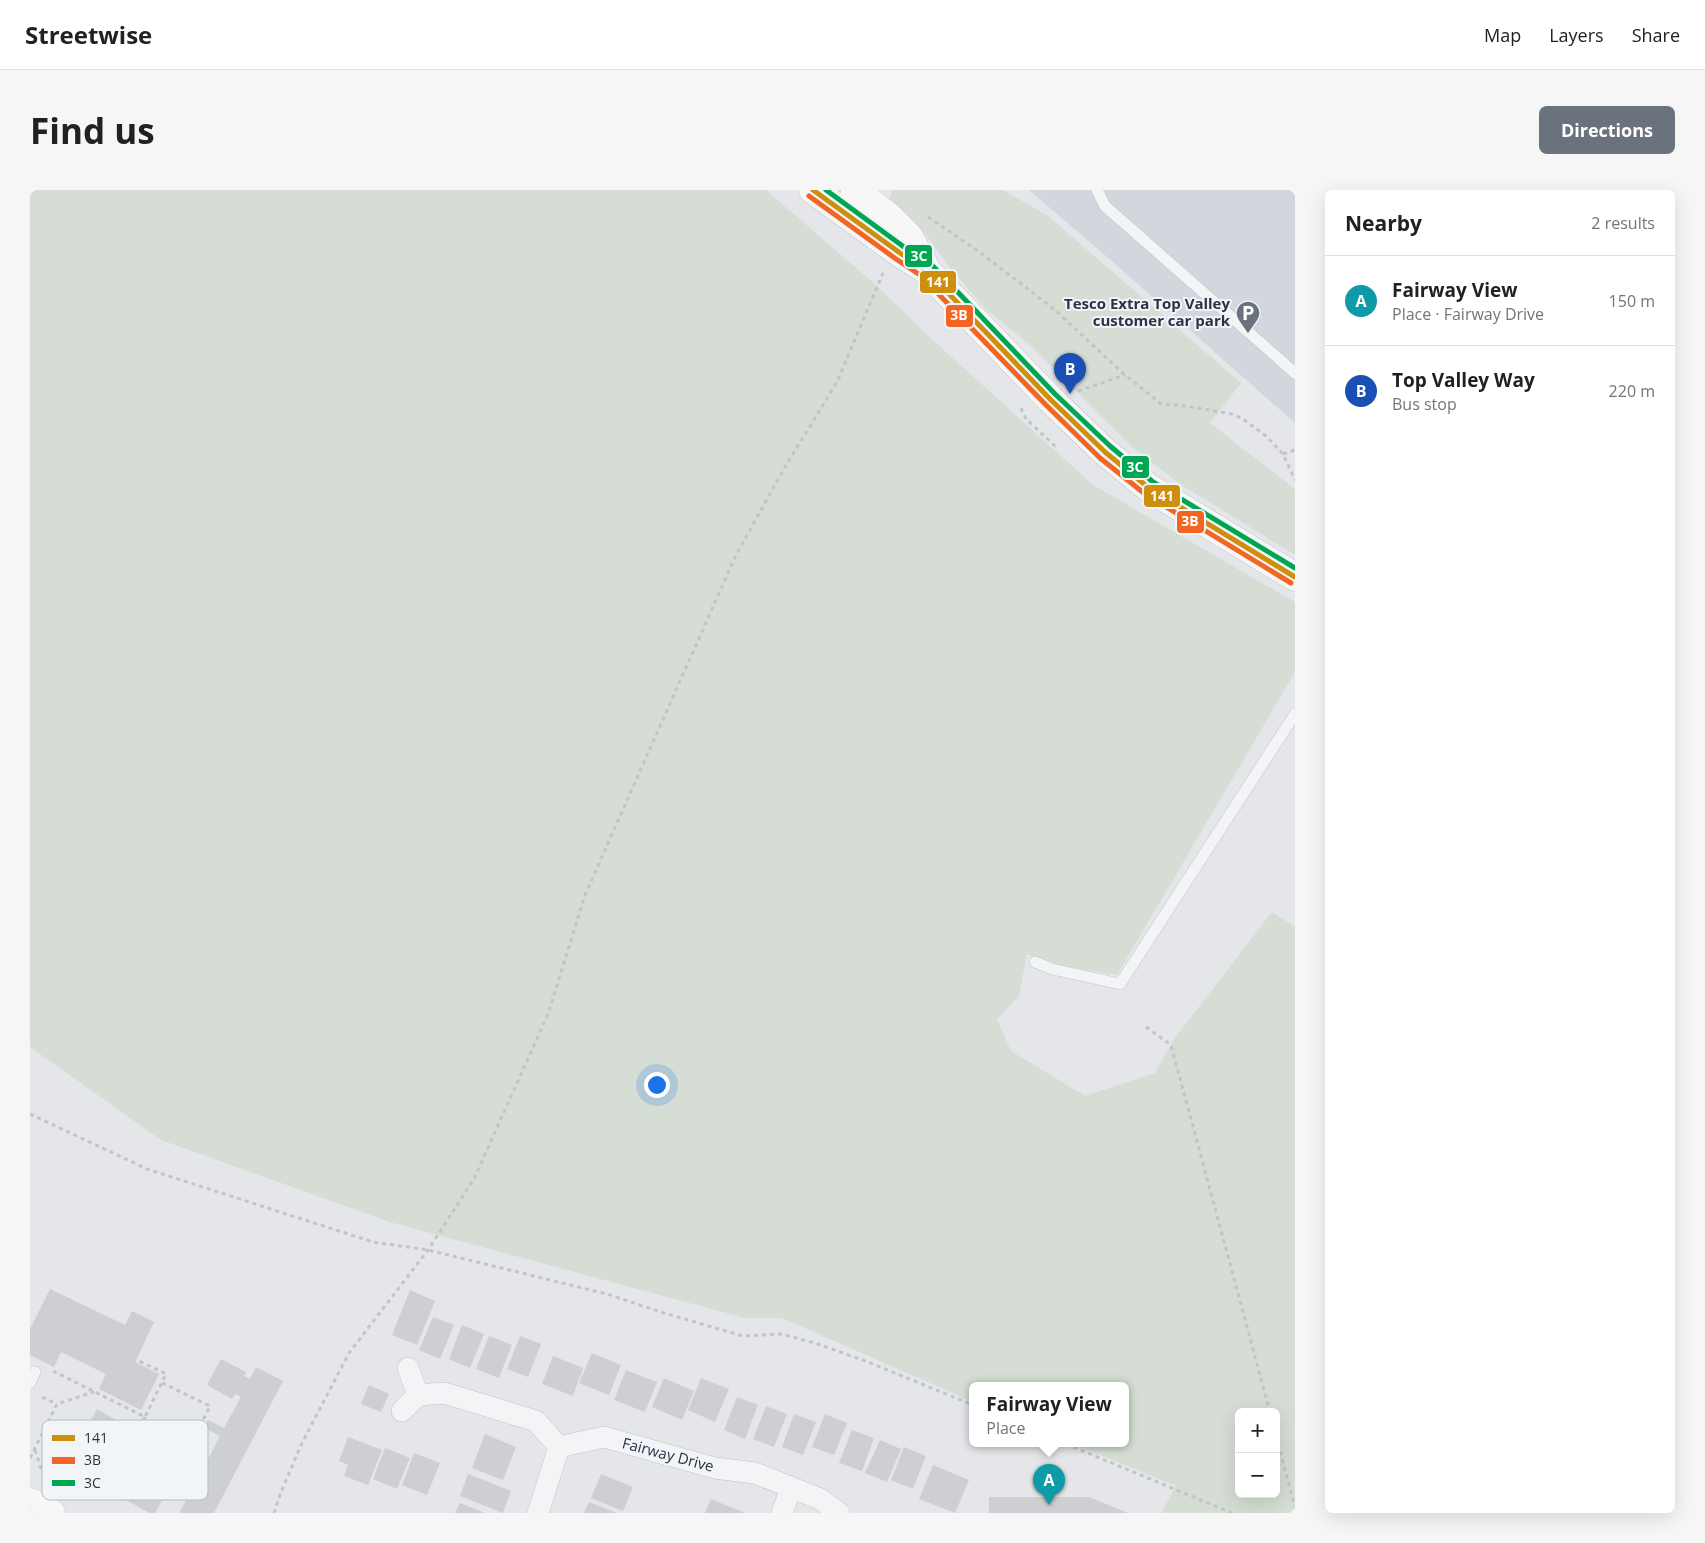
<!DOCTYPE html>
<meta charset="utf-8">
<style>
body{margin:0;font-family:"Open Sans",sans-serif;background:#f6f6f6;color:#202124}
.controls{position:absolute;right:15px;bottom:15px;display:grid;overflow:hidden;border-radius:8px;box-shadow:0 5px 20px #0002}
.controls button{width:45px;height:45px;display:grid;place-items:center;padding:0;border:0;border-bottom:1px solid #e0e0e0;background:#fff;color:#202124;font:25px sans-serif}
.you{position:absolute;left:626px;top:894px;width:18px;height:18px;margin:-12px;border:4px solid #fff;border-radius:50%;background:#1a73e8;box-shadow:0 0 0 8px #1a73e833}
.badge{display:grid;place-items:center;width:32px;height:32px;border-radius:50%;background:#6a727e;color:#fff;font-size:16px;font-weight:700}
.pin{position:absolute;translate:-50% -41px;filter:drop-shadow(0 1px 2px #0008)}
.pin::after{content:'';position:absolute;top:26px;width:18px;height:15px;background:inherit;clip-path:polygon(0 0,100% 0,50% 100%)}
.popup{position:absolute;left:939px;top:1192px;width:160px;height:65px;box-sizing:border-box;display:grid;place-content:center;border-radius:8px;background:#fff;filter:drop-shadow(0 1px 4px #0005);font-size:16px;white-space:nowrap;color:#757577}
.popup b{font-size:19px;color:#202124}
.popup::after{content:'';position:absolute;left:50%;top:100%;margin-left:-10px;border:10px solid transparent;border-top-color:#fff}
.list{margin:0;padding:0;list-style:none}
h2{display:flex;justify-content:space-between;align-items:center;height:65px;margin:0;padding:0 20px;font-size:21px}
h2 small{font-size:16px;font-weight:400;color:#757577}
.list li{display:grid;grid-template-columns:32px 1fr auto;gap:15px;align-items:center;box-sizing:border-box;height:90px;padding:0 20px;border-top:1px solid #e0e0e0}
.list b{display:block;font-size:19px;white-space:nowrap}
.list p{margin:0;font-size:16px;white-space:nowrap;color:#757577}
.list em{font-size:16px;font-style:normal;color:#757577}
.map{position:relative;flex:none;width:1265px;height:1323px;overflow:hidden;border-radius:8px}
header{display:flex;align-items:center;gap:30px;box-sizing:border-box;height:70px;padding:0 25px;background:#fff;border-bottom:1px solid #e0e0e0}
header strong{font-size:24px}
nav{display:flex;gap:28px;margin-inline-start:auto;font-size:18px}
.intro{display:flex;align-items:center;justify-content:space-between;box-sizing:border-box;height:120px;padding:0 30px}
h1{margin:0;font-size:35px}
.button{padding:12px 22px;border-radius:8px;background:#6a727e;color:#fff;font-size:18px;font-weight:700}
main{display:flex;gap:30px;padding:0 30px}
aside{flex:1;background:#fff;border-radius:8px;box-shadow:0 5px 20px #0002}
.map>svg:first-child{display:block}
.built{fill:#d2d6dd}
.green{fill:#d5ddd4;fill-rule:evenodd}
.building{fill:#cdcfd2}
.lines{fill:none;stroke-linecap:round;stroke-linejoin:round}
.lane-casing{stroke:#c2c4c7;stroke-width:12}
.street-casing{stroke:#c2c4c7;stroke-width:22}
.secondary-casing{stroke:#c2c4c7;stroke-width:29}
.primary-casing{stroke:#c0c3c7;stroke-width:29}
.path{stroke:#c3c4c9;stroke-width:3;stroke-dasharray:4 4;stroke-linecap:butt}
.lane{stroke:#f3f4f6;stroke-width:11}
.street{stroke:#f3f4f6;stroke-width:21}
.secondary{stroke:#f7f7f7;stroke-width:28}
.primary{stroke:#f7f7f7;stroke-width:28}
.bus-1-casing{stroke:#f2f5f8;stroke-width:9}
.bus-2-casing{stroke:#f2f5f8;stroke-width:9}
.bus-3-casing{stroke:#f2f5f8;stroke-width:9}
.bus-1{stroke:#ce8f0e;stroke-width:5}
.bus-2{stroke:#f26522;stroke-width:5}
.bus-3{stroke:#00a651;stroke-width:5}
.labels{text-anchor:middle;stroke-width:4;stroke-linejoin:round;paint-order:stroke}
.poi-label{font-size:15px;font-weight:bold;fill:#293345;stroke:#f2f5f8;text-anchor:end}
.street-label{font-size:15px;fill:#293345;stroke:#f2f5f8}
.key{fill:#f2f5f8;stroke:#b6bbc2;stroke-width:1}
.key-label{font-size:14px;fill:#293345}
.line-badge{stroke:#f2f5f8;stroke-width:2}
.badge-label{font-size:14px;text-anchor:middle;font-weight:bold;fill:#fff}
</style>
<header>
<strong>Streetwise</strong>
<nav><a>Map</a><a>Layers</a><a>Share</a></nav>
</header>
<div class="intro"><h1>Find us</h1><a class="button">Directions</a></div>
<main>
<div class="map">
<svg width="1265" height="1323" viewBox="0 0 1265 1323">
<rect width="100%" height="100%" fill="#e4e6e9"/>
<path class="built" d="M 999,0 L 1265,0 L 1265,233 L 1075,65 Z"/>
<g class="green">
<path d="M 0,0 L 736,0 L 847,96 L 894,142 L 1063,295 L 1265,412 L 1265,482 L 1087,785 L 1034,776 L 997,764 L 989,806 L 967,829 L 981,861 L 1055,906 L 1125,883 L 1145,848 L 1242,722 L 1265,737 L 1265,1323 L 1137,1323 L 1132,1321 L 1146,1296 L 1044,1254 L 1095,1254 L 1095,1196 L 943,1196 L 943,1212 L 752,1128 L 715,1128 L 363,1033 L 131,950 L 0,857 ZM 1209,1222 L 1246,1222 L 1246,1304 L 1209,1304 Z"/>
<path d="M 863,0 L 973,0 L 1018,26 L 1211,193 L 1180,233 L 1265,299 L 1265,365 L 1150,294 L 1102,257 L 999,154 L 957,120 L 921,79 L 893,41 L 856,14 Z"/>
</g>
<g class="building">
<path d="M 20,1099 L 95,1135 L 102,1121 L 124,1132 L 105,1172 L 129,1184 L 111,1220 L 69,1199 L 76,1184 L 31,1162 L 24,1177 L 0,1165 L 0,1139 Z"/>
<path d="M 380,1100 L 405,1111 L 387,1155 L 362,1145 Z"/>
<path d="M 403,1127 L 424,1135 L 410,1169 L 389,1160 Z"/>
<path d="M 432,1135 L 454,1144 L 440,1178 L 419,1169 Z"/>
<path d="M 459,1146 L 482,1155 L 469,1188 L 446,1179 Z"/>
<path d="M 490,1146 L 511,1154 L 498,1187 L 477,1179 Z"/>
<path d="M 562,1163 L 591,1175 L 579,1205 L 549,1193 Z"/>
<path d="M 523,1166 L 553,1178 L 543,1206 L 512,1194 Z"/>
<path d="M 191,1169 L 216,1182 L 214,1186 L 220,1189 L 226,1177 L 253,1191 L 184,1323 L 151,1323 L 150,1322 L 164,1295 L 153,1289 L 157,1280 L 169,1286 L 190,1246 L 174,1238 L 178,1230 L 194,1238 L 211,1207 L 205,1204 L 202,1209 L 177,1195 Z"/>
<path d="M 596,1180 L 627,1192 L 615,1222 L 584,1210 Z"/>
<path d="M 634,1188 L 664,1201 L 652,1230 L 622,1217 Z"/>
<path d="M 671,1188 L 699,1199 L 685,1232 L 658,1220 Z"/>
<path d="M 339,1195 L 359,1204 L 351,1222 L 331,1214 Z"/>
<path d="M 707,1207 L 728,1215 L 715,1249 L 694,1240 Z"/>
<path d="M 736,1216 L 757,1224 L 744,1257 L 723,1249 Z"/>
<path d="M 67,1219 L 93,1234 L 80,1257 L 76,1255 L 72,1261 L 106,1280 L 114,1264 L 123,1269 L 114,1284 L 139,1297 L 125,1323 L 120,1323 L 29,1274 L 43,1246 L 54,1252 L 57,1245 L 54,1243 Z"/>
<path d="M 764,1224 L 786,1232 L 773,1265 L 752,1257 Z"/>
<path d="M 795,1224 L 817,1233 L 804,1265 L 782,1257 Z"/>
<path d="M 822,1240 L 844,1248 L 832,1281 L 809,1273 Z"/>
<path d="M 455,1244 L 486,1257 L 473,1290 L 442,1278 Z"/>
<path d="M 318,1247 L 352,1260 L 338,1295 L 314,1286 L 318,1275 L 309,1271 Z"/>
<path d="M 850,1250 L 871,1259 L 857,1292 L 835,1283 Z"/>
<path d="M 874,1257 L 896,1266 L 883,1299 L 861,1290 Z"/>
<path d="M 355,1258 L 380,1268 L 367,1299 L 343,1289 Z"/>
<path d="M 384,1263 L 410,1273 L 397,1305 L 372,1295 Z"/>
<path d="M 903,1275 L 939,1290 L 925,1323 L 889,1309 Z"/>
<path d="M 438,1284 L 481,1301 L 473,1323 L 430,1306 Z"/>
<path d="M 571,1284 L 603,1297 L 593,1321 L 561,1308 Z"/>
<path d="M 959,1307 L 1059,1307 L 1098,1323 L 959,1323 Z"/>
<path d="M 681,1309 L 715,1323 L 675,1323 Z"/>
<path d="M 559,1312 L 587,1323 L 554,1323 Z"/>
<path d="M 430,1313 L 455,1323 L 425,1323 Z"/>
</g>
<g class="lines">
<defs>
<g id="lane">
<path d="M 1067,0 L 1075,16 L 1265,183"/>
<path d="M 1005,772 L 1022,779 L 1090,794 L 1265,524"/>
<path d="M 0,1193 L 5,1182"/>
</g>
<g id="street">
<path d="M 378,1178 L 388,1205 L 414,1203 L 506,1231 L 529,1257"/>
<path d="M 372,1221 L 388,1205"/>
<path d="M 529,1257 L 574,1247 L 685,1278 L 725,1283 L 790,1309 L 809,1323"/>
<path d="M 508,1323 L 529,1257"/>
<path d="M 752,1323 L 761,1298"/>
</g>
<path id="secondary" d="M 0,1312 L 21,1323"/>
<g id="primary">
<path d="M 783,0 L 870,63 L 895,79 L 1020,209 L 1075,262 L 1119,298 L 1265,387"/>
<path d="M 825,0 L 857,25 L 879,47 L 894,75"/>
</g>
</defs>
<use href="#lane" class="lane-casing"/>
<use href="#street" class="street-casing"/>
<use href="#secondary" class="secondary-casing"/>
<use href="#primary" class="primary-casing"/>
<g class="path">
<path d="M 898,27 L 948,61 L 1024,119 L 1095,185 L 1131,214 L 1156,216 L 1202,224 L 1213,229 L 1236,246 L 1253,264 L 1265,290"/>
<path d="M 1048,201 L 1095,185"/>
<path d="M 991,218 L 996,229 L 1025,256 L 1029,255"/>
<path d="M 1253,264 L 1265,260"/>
<path d="M 1116,837 L 1141,855 L 1240,1222"/>
<path d="M 0,924 L 117,979 L 343,1052 L 398,1060 L 577,1104 L 634,1123 L 713,1146 L 751,1144 L 785,1153 L 838,1172 L 943,1215"/>
<path d="M 23,1181 L 115,1227 L 136,1184 L 109,1171"/>
<path d="M 132,1193 L 180,1216 L 142,1293"/>
<path d="M 12,1207 L 27,1214"/>
<path d="M 115,1227 L 101,1255 L 149,1279"/>
<path d="M 1246,1246 L 1265,1317"/>
<path d="M 1036,1254 L 1202,1323"/>
<path d="M 5,1260 L 15,1290"/>
<path d="M 0,1268 L 27,1214 L 64,1202"/>
<path d="M 244,1323 L 251,1302 L 272,1253 L 319,1163 L 398,1060 L 444,989 L 518,824 L 555,705 L 706,365 L 755,277 L 807,192 L 853,83"/>
</g>
<use href="#lane" class="lane"/>
<use href="#street" class="street"/>
<use href="#secondary" class="secondary"/>
<use href="#primary" class="primary"/>
<defs>
<path id="bus-1" d="M 783,0 L 870,63 L 895,79 L 1020,209 L 1075,262 L 1119,298 L 1265,387"/>
<path id="bus-2" d="M 779,6 L 866,69 L 890,85 L 1015,214 L 1070,268 L 1115,304 L 1261,393"/>
<path id="bus-3" d="M 796,0 L 874,57 L 900,73 L 1025,204 L 1080,256 L 1123,292 L 1265,378"/>
</defs>
<use href="#bus-1" class="bus-1-casing"/>
<use href="#bus-2" class="bus-2-casing"/>
<use href="#bus-3" class="bus-3-casing"/>
<use href="#bus-1" class="bus-1"/>
<use href="#bus-2" class="bus-2"/>
<use href="#bus-3" class="bus-3"/>
</g>
<defs>
<symbol id="parking-pin" viewBox="-11 -11 22 30"><path d="M0 17L-7.5 6A9.5 9.5 0 1 1 7.5 6Z" fill="#6a727e" stroke="#f2f5f8"/><path d="M-3.5-5.5H1a3.5 3.5 0 0 1 0 7H-1V5.5H-3.5ZM-1-3.4V-.6H.8a1.4 1.4 0 0 0 0-2.8Z" fill="#fff"/></symbol>
</defs>
<g fill-rule="evenodd">
<use href="#parking-pin" x="1204" y="109" width="28" height="38"/>
</g>
<g class="labels">
<g class="poi-label">
<text x="1200" y="119">Tesco Extra Top Valley<tspan x="1200" dy="17">customer car park</tspan></text>
</g>
<g class="street-label">
<text transform="translate(638 1265) rotate(15)" y="5">Fairway Drive</text>
</g>
</g>
<rect x="12" y="1230" width="166" height="80" rx="8" class="key"/>
<rect x="22" y="1245" width="23" height="6" fill="#ce8f0e"/>
<rect x="22" y="1267" width="23" height="7" fill="#f26522"/>
<rect x="22" y="1290" width="23" height="6" fill="#00a651"/>
<g class="key-label">
<text x="54" y="1253">141</text>
<text x="54" y="1275">3B</text>
<text x="54" y="1298">3C</text>
</g>
<g class="line-badge">
<rect x="874" y="54" width="29" height="24" rx="5" fill="#00a651"/>
<rect x="889" y="80" width="38" height="24" rx="5" fill="#ce8f0e"/>
<rect x="915" y="114" width="29" height="24" rx="5" fill="#f26522"/>
<rect x="1091" y="265" width="29" height="24" rx="5" fill="#00a651"/>
<rect x="1113" y="294" width="38" height="24" rx="5" fill="#ce8f0e"/>
<rect x="1146" y="320" width="29" height="24" rx="5" fill="#f26522"/>
</g>
<g class="badge-label">
<text x="889" y="71">3C</text>
<text x="908" y="97">141</text>
<text x="929" y="130">3B</text>
<text x="1105" y="282">3C</text>
<text x="1132" y="311">141</text>
<text x="1160" y="336">3B</text>
</g>
</svg>
<div class="controls">
<button>+</button>
<button>−</button>
</div>
<div class="you"></div>
<div class="pin badge" style="left:1019px;top:1315px;background:#0f9aa8">A</div>
<div class="popup"><b>Fairway View</b>Place</div>
<div class="pin badge" style="left:1040px;top:204px;background:#1a4fb4">B</div>
</div>
<aside>
<h2>Nearby<small>2 results</small></h2>
<ul class="list">
<li><span class="badge" style="background:#0f9aa8">A</span><div><b>Fairway View</b><p>Place · Fairway Drive</p></div><em>150 m</em></li>
<li><span class="badge" style="background:#1a4fb4">B</span><div><b>Top Valley Way</b><p>Bus stop</p></div><em>220 m</em></li>
</ul>
</aside>
</main>
